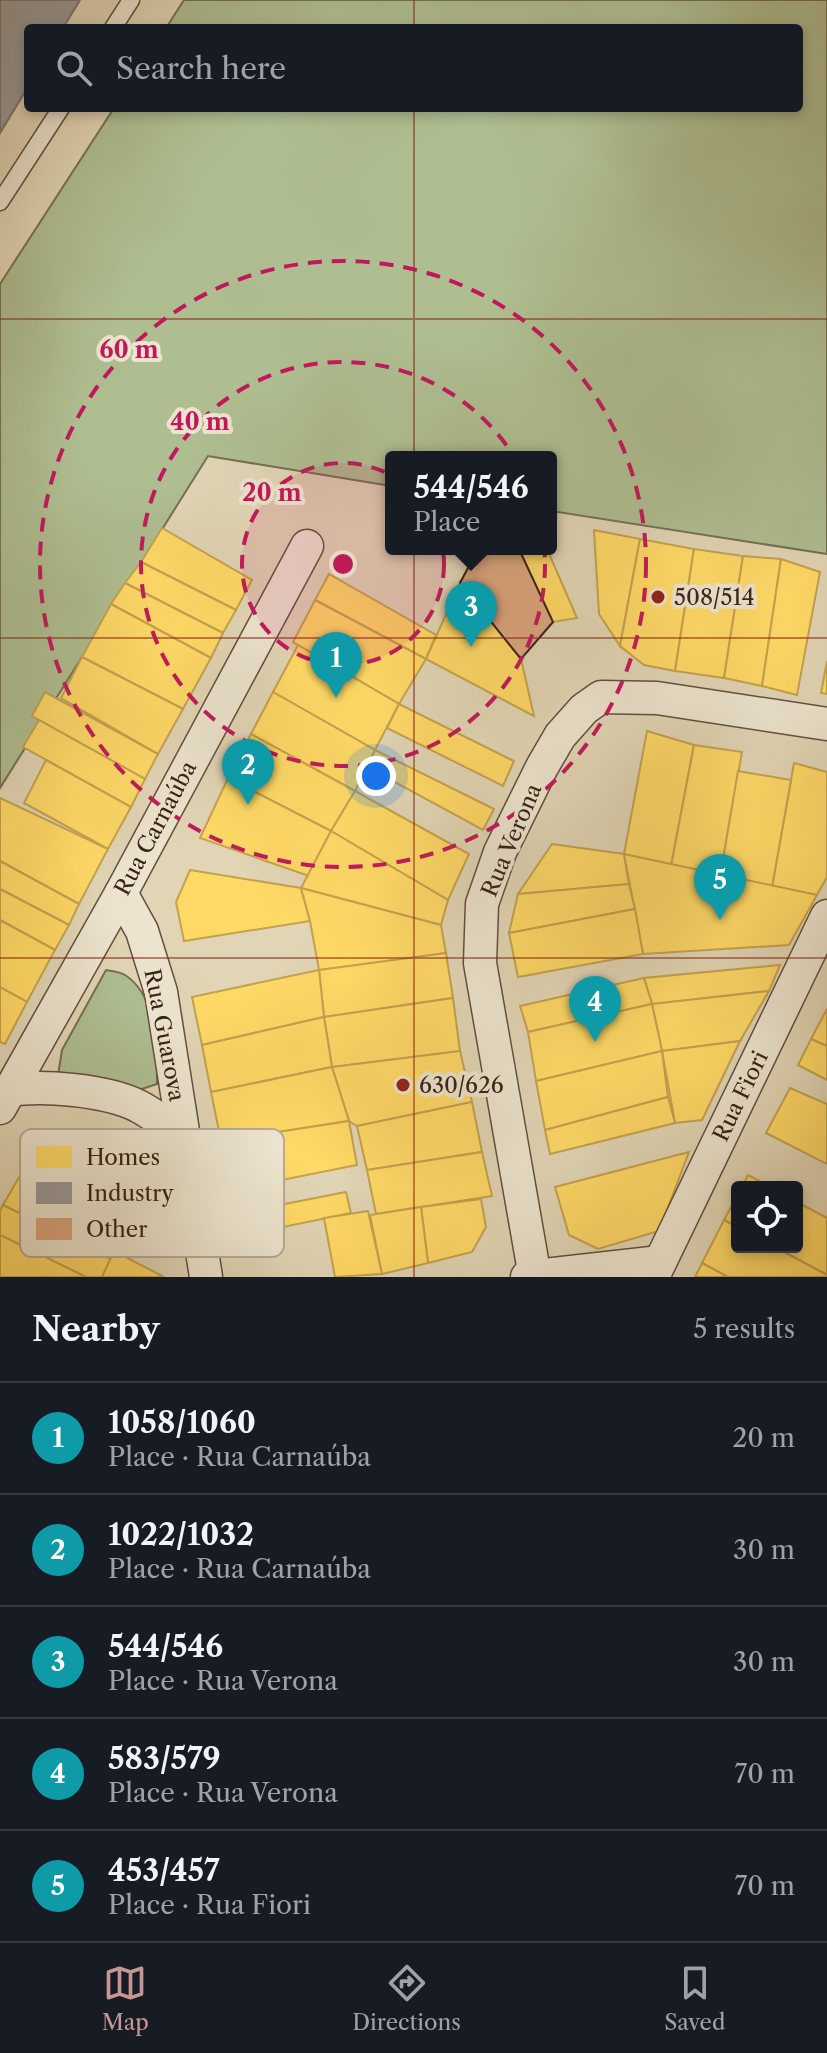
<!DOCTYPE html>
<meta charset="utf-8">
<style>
body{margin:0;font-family:"Libre Caslon Text",serif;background:#242831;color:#f1f3f6}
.controls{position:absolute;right:24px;bottom:24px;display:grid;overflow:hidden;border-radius:8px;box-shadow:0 4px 12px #0003}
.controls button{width:72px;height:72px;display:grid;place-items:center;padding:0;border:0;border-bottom:2px solid #363941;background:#171b24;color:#f1f3f6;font:40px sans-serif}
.you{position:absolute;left:376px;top:776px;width:28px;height:28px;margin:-20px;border:6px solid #fff;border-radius:50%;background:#1a73e8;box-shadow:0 0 0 12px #1a73e833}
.badge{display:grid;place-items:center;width:52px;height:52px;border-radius:50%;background:#c59692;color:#fff;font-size:26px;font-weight:700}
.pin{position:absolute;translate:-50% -66px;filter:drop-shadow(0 2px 4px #0008)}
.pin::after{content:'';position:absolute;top:42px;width:28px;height:24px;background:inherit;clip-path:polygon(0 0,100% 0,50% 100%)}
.popup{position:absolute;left:385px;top:451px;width:172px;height:104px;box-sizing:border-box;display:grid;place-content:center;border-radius:8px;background:#171b24;filter:drop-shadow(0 2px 6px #0005);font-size:26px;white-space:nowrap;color:#9ea1a6}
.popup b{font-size:30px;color:#f1f3f6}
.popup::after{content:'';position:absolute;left:50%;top:100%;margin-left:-16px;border:16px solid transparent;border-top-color:#171b24}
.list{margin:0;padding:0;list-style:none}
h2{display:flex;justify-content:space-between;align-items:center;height:104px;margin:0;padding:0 32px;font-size:34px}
h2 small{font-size:26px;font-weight:400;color:#9ea1a6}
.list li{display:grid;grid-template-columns:52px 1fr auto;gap:24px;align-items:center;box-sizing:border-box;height:112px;padding:0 32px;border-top:2px solid #363941}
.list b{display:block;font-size:30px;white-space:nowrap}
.list p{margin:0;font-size:26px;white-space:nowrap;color:#9ea1a6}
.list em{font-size:26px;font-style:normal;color:#9ea1a6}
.icon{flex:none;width:44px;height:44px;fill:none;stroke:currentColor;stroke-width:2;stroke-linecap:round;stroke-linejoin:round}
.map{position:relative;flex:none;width:827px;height:1277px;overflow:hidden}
.search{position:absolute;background:#171b24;box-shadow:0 4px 12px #0003;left:24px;right:24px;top:24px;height:88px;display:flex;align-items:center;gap:20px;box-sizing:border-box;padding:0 28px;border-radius:8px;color:#9ea1a6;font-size:30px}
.sheet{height:664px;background:#171b24}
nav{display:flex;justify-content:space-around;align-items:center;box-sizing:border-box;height:112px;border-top:2px solid #363941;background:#171b24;font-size:22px;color:#9ea1a6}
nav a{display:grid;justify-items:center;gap:4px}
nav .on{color:#c59692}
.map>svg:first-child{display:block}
.green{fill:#aebe91;stroke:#747054;stroke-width:2}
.homes{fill:#ffd966;stroke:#c4a24e;stroke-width:2}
.industry{fill:#999;stroke:#7c7572;stroke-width:2}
.building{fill:#dba57e;stroke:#392217;stroke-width:2}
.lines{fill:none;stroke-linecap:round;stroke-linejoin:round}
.lane-casing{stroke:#634f3e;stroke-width:19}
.street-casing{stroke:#634f3e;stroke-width:35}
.lane{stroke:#ece4cf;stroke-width:16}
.street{stroke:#ece4cf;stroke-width:32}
.grid{fill:none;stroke:#8f2418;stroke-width:2;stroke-opacity:0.55}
.ring{fill:none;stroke:#c2185b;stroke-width:4;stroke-dasharray:14 10}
.poi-dot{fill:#8f2418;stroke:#ece4cf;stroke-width:3}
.labels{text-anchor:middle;stroke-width:8;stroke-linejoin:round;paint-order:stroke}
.poi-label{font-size:22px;fill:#392217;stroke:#ece4cf;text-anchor:start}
.street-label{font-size:22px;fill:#392217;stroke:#ece4cf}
.key{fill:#ece4cf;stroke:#b6aa98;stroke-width:2}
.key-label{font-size:22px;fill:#392217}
.centre{fill:#c2185b;stroke:#ece4cf;stroke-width:4}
.ring-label{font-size:24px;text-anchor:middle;font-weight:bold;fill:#c2185b;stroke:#ece4cf;stroke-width:8;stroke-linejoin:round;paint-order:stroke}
</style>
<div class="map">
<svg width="827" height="1277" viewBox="0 0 827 1277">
<rect width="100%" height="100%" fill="#e1d5b5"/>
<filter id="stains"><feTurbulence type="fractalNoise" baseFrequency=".0025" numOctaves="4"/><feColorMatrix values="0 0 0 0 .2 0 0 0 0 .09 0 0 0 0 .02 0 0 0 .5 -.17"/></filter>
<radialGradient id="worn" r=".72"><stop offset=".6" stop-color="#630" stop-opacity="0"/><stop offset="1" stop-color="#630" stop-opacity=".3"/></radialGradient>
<g class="green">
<path d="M 184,0 L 827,0 L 827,554 L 551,511 L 551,457 L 391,457 L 391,486 L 208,456 L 0,788 L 0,284 L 114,108 L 799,108 L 799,28 L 166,28 Z"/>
<path d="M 106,970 C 112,971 121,972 125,975 C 158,996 157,1051 157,1084 L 130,1093 L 58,1075 L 62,1050 Z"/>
</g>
<g class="homes">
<path d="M 162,528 L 252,580 L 236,610 L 141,562 Z"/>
<path d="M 594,530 L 640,539 L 620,646 L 599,614 Z"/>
<path d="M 640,539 L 694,549 L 675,671 L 644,665 L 620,646 Z"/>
<path d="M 519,549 L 547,549 L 577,618 L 553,622 Z"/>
<path d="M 694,549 L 743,556 L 724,678 L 675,671 Z"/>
<path d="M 743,556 L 781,559 L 762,686 L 724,678 Z"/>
<path d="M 781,559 L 820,572 L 797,695 L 762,686 Z"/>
<path d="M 141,562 L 236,610 L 223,633 L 125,583 Z"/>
<path d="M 329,574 L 436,635 L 426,659 L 315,600 Z"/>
<path d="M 125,583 L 223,633 L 211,658 L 111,604 Z"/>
<path d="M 460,583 L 521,659 L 534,716 L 426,659 Z"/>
<path d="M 315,600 L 426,659 L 399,704 L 293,642 Z"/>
<path d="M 111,604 L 211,658 L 183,709 L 82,657 Z"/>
<path d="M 298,645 L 399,704 L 375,750 L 273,692 Z"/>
<path d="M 82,657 L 183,709 L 158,754 L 61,698 Z"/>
<path d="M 827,661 L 827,694 L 821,693 Z"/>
<path d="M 45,692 L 158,754 L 145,779 L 32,716 Z"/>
<path d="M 273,692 L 375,750 L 355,791 L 251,734 Z"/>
<path d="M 399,704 L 514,761 L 503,786 L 387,728 Z"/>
<path d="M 39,720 L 145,779 L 131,807 L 23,747 Z"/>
<path d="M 647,731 L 694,745 L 671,866 L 624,854 Z"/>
<path d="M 251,734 L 355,791 L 331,831 L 228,778 Z"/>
<path d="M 694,745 L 742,752 L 720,877 L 671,866 Z"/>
<path d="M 375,750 L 494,809 L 483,830 L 367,767 Z"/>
<path d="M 46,760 L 131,807 L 108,849 L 24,803 Z"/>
<path d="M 794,763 L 827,772 L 827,877 L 817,895 L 772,887 Z"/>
<path d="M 738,771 L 791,780 L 772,887 L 720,877 Z"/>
<path d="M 228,778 L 331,831 L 309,876 L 200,838 Z"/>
<path d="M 355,791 L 469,854 L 448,900 L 331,831 Z"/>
<path d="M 0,798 L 108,849 L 79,904 L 0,861 Z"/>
<path d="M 331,831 L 448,900 L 441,925 L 301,888 Z"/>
<path d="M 552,844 L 624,854 L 629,884 L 518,894 Z"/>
<path d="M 624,854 L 817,895 L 789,945 L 643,954 Z"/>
<path d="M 0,861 L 79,904 L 69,925 L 0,889 Z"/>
<path d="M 190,870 L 301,888 L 310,921 L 184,941 L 176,902 Z"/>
<path d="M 629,884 L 635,909 L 509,933 L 518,894 Z"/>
<path d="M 301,888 L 441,925 L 446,953 L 319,970 L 310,921 Z"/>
<path d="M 0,889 L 69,925 L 55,950 L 0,920 Z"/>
<path d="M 635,909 L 643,954 L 518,977 L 509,933 Z"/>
<path d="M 0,920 L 55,950 L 27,1002 L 0,987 Z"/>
<path d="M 446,953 L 453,998 L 324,1017 L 319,970 Z"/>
<path d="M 780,965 L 769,991 L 652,1004 L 644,978 Z"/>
<path d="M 319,970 L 324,1017 L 202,1045 L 192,997 Z"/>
<path d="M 644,978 L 652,1004 L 528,1032 L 520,1006 Z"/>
<path d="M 0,987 L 27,1002 L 5,1044 L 0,1042 Z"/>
<path d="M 769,991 L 740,1041 L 662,1051 L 652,1004 Z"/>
<path d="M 453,998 L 460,1051 L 332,1067 L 324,1017 Z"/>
<path d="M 652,1004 L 662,1051 L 536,1081 L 528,1032 Z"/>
<path d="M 827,1009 L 827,1046 L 811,1039 Z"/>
<path d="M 324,1017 L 332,1067 L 211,1092 L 202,1045 Z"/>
<path d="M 811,1039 L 827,1046 L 827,1080 L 798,1065 Z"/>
<path d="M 740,1041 L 702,1120 L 675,1123 L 662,1051 Z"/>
<path d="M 460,1051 L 472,1102 L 357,1126 L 349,1121 L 332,1067 Z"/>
<path d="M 662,1051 L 668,1097 L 545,1130 L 536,1081 Z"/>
<path d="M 332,1067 L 349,1121 L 221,1141 L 211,1092 Z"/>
<path d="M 790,1088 L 827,1104 L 827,1164 L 766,1133 Z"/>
<path d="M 668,1097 L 675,1123 L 550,1154 L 545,1130 Z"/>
<path d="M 472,1102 L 482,1152 L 367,1170 L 357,1126 Z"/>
<path d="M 349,1121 L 357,1165 L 232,1190 L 221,1141 Z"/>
<path d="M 78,1134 L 105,1142 L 71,1207 L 18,1179 L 42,1146 Z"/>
<path d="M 105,1142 L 133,1150 L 154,1175 L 121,1234 L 71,1207 Z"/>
<path d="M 482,1152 L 492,1196 L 376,1214 L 367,1170 Z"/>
<path d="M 689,1152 L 659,1231 L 598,1249 L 569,1235 L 555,1187 Z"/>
<path d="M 748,1175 L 770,1187 L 742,1187 Z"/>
<path d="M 18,1179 L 121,1234 L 111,1259 L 3,1205 Z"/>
<path d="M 346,1192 L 351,1213 L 240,1236 L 234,1214 Z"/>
<path d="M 737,1196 L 737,1227 L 724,1220 Z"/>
<path d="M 481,1199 L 486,1227 L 472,1252 L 428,1263 L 421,1207 Z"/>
<path d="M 797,1202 L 827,1218 L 827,1275 L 775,1247 L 797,1247 Z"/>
<path d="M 3,1205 L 111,1259 L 102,1277 L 86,1277 L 0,1235 L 0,1211 Z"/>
<path d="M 421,1207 L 428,1263 L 382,1274 L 370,1215 Z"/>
<path d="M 368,1211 L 382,1274 L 335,1277 L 324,1218 Z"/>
<path d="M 724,1220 L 737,1227 L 737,1247 L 775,1247 L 827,1275 L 827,1277 L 728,1277 L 702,1263 Z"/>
<path d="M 0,1235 L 86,1277 L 0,1277 Z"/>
<path d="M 114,1251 L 164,1277 L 102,1277 Z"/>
<path d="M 702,1263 L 728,1277 L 695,1277 Z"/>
</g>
<path class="industry" d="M 0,0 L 80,0 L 63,28 L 28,28 L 28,87 L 0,133 Z"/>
<path class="building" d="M 478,549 L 519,549 L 553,622 L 521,659 L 460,583 Z"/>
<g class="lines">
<defs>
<g id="lane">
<path d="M 113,28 L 131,0"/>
<path d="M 0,202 L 61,108"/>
</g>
<g id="street">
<path d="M 121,893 L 142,931 L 161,992 L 206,1277"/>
<path d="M 9,1090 C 44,1085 106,1090 138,1106 C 155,1115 169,1126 184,1138"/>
<path d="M 0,1108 L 121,893 L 307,546"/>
<path d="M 527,1277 L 660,1262"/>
<path d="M 535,1277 L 480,963 L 482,904 L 500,852 L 542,767 L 560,736 L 584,709 L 601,697 L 657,698 L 827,724"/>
<path d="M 653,1277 L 827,916"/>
</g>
</defs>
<use href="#lane" class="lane-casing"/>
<use href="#street" class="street-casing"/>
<use href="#lane" class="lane"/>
<use href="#street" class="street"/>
</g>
<path class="grid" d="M 414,0 L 414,28M 414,108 L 414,1277M 0,319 L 827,319M 0,638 L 827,638M 0,958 L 827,958"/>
<circle cx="343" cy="564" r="101" fill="#c2185b" fill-opacity=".12"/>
<g class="ring">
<circle cx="343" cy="564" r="101"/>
<circle cx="343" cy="564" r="202"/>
<circle cx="343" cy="564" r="303"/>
</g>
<g class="poi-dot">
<circle cx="658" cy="597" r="8"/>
<circle cx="403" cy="1085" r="8"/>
</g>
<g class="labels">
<g class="poi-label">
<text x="674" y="605">508/514</text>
<text x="419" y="1093">630/626</text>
</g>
<g class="street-label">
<text transform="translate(155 828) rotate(-62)" y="8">Rua Carnaúba</text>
<text transform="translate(511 840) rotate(-67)" y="8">Rua Verona</text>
<text transform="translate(165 1035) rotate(79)" y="8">Rua Guarova</text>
<text transform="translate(740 1096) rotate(-64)" y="8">Rua Fiori</text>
</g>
</g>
<rect x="20" y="1129" width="264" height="128" rx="12" class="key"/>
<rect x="36" y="1146" width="36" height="22" fill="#ffd966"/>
<rect x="36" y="1182" width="36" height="22" fill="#999"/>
<rect x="36" y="1218" width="36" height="22" fill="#dba57e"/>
<g class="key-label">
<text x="86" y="1165">Homes</text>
<text x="86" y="1201">Industry</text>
<text x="86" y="1237">Other</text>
</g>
<circle cx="343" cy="564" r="12" class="centre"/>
<g class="ring-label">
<text x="129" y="358">60 m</text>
<text x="200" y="430">40 m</text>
<text x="272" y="501">20 m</text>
</g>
<rect width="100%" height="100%" filter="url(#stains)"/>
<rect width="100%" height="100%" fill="url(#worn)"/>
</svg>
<div class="controls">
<button><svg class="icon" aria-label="locate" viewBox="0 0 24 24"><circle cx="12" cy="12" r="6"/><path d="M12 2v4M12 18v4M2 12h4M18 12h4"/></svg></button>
</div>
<div class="you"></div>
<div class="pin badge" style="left:336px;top:698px;background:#0f9aa8">1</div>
<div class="pin badge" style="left:248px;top:805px;background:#0f9aa8">2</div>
<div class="pin badge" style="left:471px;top:647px;background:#0f9aa8">3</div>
<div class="popup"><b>544/546</b>Place</div>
<div class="pin badge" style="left:595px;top:1042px;background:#0f9aa8">4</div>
<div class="pin badge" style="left:720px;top:920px;background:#0f9aa8">5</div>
<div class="search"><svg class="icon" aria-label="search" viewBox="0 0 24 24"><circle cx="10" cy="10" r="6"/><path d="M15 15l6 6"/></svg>Search here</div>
</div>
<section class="sheet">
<h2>Nearby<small>5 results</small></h2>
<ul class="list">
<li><span class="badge" style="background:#0f9aa8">1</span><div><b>1058/1060</b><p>Place · Rua Carnaúba</p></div><em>20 m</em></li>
<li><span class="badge" style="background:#0f9aa8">2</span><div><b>1022/1032</b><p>Place · Rua Carnaúba</p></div><em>30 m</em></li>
<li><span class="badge" style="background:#0f9aa8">3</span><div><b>544/546</b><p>Place · Rua Verona</p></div><em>30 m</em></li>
<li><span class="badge" style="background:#0f9aa8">4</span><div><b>583/579</b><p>Place · Rua Verona</p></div><em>70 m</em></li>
<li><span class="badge" style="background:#0f9aa8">5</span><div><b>453/457</b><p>Place · Rua Fiori</p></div><em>70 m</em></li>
</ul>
</section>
<nav>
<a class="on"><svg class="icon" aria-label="map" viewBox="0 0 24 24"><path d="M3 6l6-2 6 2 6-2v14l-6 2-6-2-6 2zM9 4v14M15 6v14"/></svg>Map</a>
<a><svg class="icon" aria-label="directions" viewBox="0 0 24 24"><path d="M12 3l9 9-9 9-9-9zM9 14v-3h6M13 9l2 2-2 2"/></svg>Directions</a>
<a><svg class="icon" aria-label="saved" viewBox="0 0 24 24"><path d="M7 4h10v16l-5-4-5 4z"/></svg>Saved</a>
</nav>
